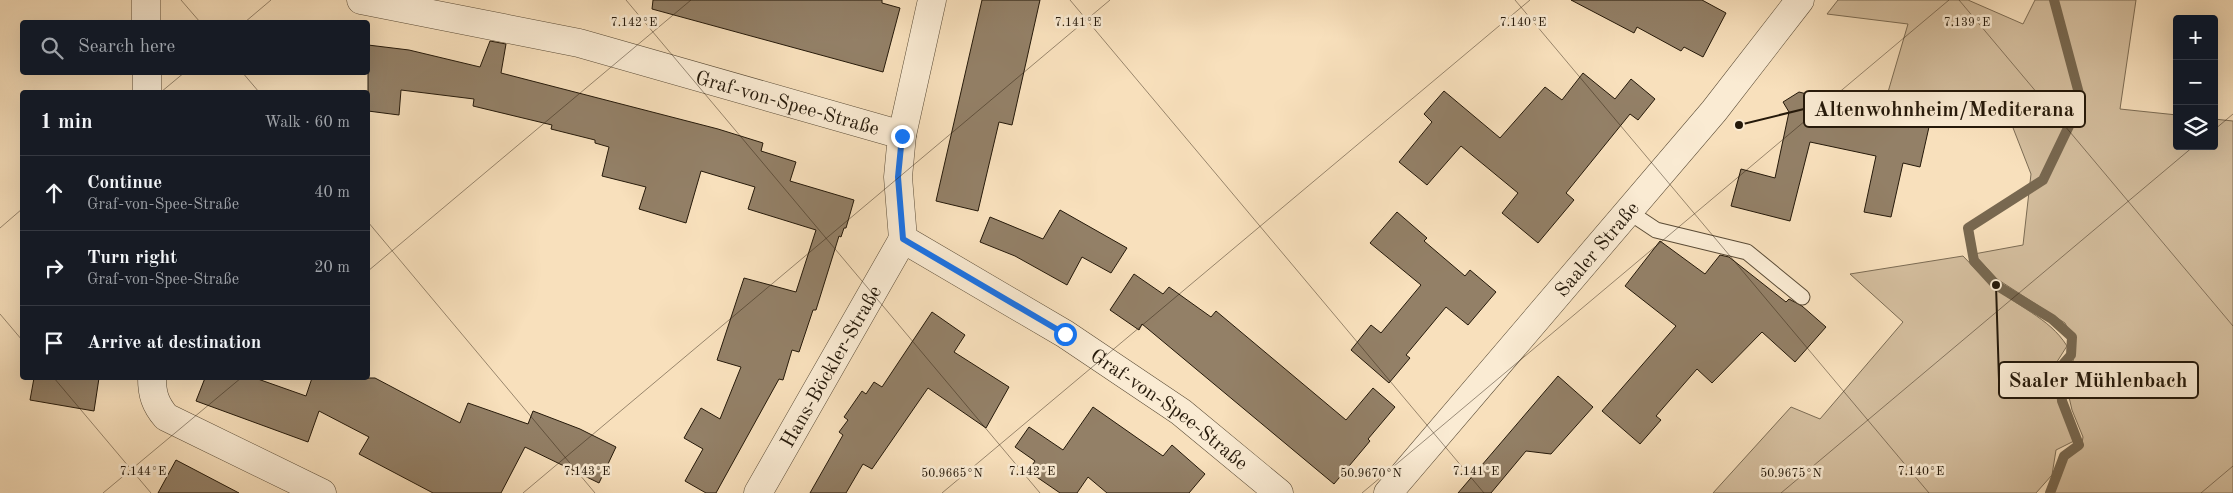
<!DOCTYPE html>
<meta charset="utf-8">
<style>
body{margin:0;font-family:"Old Standard TT",serif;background:#20242c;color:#f1f3f6}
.controls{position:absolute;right:15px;top:15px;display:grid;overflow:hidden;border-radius:5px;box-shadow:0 5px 20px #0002}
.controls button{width:45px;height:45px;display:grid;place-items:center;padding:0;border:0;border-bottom:1px solid #363941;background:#171b24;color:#f1f3f6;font:25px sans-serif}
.stop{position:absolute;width:15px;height:15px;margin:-11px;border:4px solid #1a73e8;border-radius:50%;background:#fff}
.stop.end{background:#1a73e8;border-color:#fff;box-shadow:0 1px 5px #0008}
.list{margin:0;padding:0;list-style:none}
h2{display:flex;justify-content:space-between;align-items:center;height:65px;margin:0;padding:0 20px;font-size:21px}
h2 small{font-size:16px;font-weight:400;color:#9ea1a6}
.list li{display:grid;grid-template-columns:32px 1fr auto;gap:15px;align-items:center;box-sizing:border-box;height:75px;padding:0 20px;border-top:1px solid #363941}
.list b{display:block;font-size:19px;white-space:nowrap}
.list p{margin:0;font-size:16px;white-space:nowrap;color:#9ea1a6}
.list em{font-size:16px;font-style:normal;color:#9ea1a6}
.icon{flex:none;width:28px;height:28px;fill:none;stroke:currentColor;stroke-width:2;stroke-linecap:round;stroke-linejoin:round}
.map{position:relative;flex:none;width:2233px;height:493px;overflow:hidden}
.search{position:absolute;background:#171b24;box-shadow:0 5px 20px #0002;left:20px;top:20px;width:350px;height:55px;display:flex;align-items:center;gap:12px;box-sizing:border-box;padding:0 18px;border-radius:5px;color:#9ea1a6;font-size:19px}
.panel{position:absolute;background:#171b24;box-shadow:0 5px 20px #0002;left:20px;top:90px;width:350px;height:290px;border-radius:5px}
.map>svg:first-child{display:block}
.green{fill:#d4be9e;stroke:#7c6c54}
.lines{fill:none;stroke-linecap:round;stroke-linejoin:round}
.stream{stroke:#786850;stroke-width:10}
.building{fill:#938067;stroke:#25190a}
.service-casing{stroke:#5a4b36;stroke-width:17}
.minor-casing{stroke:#5a4b36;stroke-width:29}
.tertiary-casing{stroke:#5a4b36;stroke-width:29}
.service{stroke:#faebd3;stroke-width:15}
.minor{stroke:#faebd3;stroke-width:28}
.tertiary{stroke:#faebd3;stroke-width:28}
.route{stroke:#1a73e8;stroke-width:6}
.ticks{fill:none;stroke:#25190a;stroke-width:1;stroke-opacity:0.45}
.labels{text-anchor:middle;stroke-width:5;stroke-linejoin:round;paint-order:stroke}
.street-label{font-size:20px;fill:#25190a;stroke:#faebd3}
.ticks-label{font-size:12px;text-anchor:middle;fill:#25190a;stroke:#faebd3;stroke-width:5;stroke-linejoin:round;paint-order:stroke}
.leader{fill:none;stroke:#25190a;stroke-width:2}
.callout-dot{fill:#25190a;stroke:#faebd3;stroke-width:2}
.callout{fill:#faebd3;stroke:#25190a;stroke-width:2}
.callout-label{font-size:21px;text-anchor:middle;font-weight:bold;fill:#25190a}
</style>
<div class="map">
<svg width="2233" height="493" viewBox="0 0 2233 493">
<rect width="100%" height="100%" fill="#f8e0bc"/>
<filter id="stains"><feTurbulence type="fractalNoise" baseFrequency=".004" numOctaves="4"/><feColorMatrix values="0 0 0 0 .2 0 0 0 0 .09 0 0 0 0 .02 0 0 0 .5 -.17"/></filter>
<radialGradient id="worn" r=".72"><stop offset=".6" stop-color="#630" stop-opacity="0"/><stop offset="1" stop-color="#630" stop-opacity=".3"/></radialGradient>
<g class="green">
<path d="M 1838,0 L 1968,0 L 2023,24 L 2035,0 L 2136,0 L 2120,109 L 2177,115 L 2177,146 L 2214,146 L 2214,119 L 2233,121 L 2233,493 L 2049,493 L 2061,476 L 2066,456 L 2081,449 L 2083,437 L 2072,410 L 2063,371 L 2073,362 L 2075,343 L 2065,323 L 1997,279 L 1974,254 L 2023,245 L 2031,174 L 2001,97 L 1888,92 L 1908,24 L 1827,14 Z"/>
<path d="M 1963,256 C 1972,265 1981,276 1991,284 C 2015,306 2049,317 2067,346 L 2053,368 L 2062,409 L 2074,441 L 2056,450 L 2052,475 L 2036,493 L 1713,493 L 1791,407 L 1820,419 L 1903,322 L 1850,274 Z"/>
</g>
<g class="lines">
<path class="stream" d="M 2050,493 L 2064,456 L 2079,445 L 2062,401 L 2061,386 L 2055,373 L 2071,355 L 2072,337 L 2052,319 L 1996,285 L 1974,261 L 1968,228 L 2043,180 L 2081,101 L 2054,0"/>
</g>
<g class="building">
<path d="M 653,0 L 882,0 L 882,3 L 900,8 L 883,72 L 652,9 Z"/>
<path d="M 982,0 L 1040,0 L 1012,125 L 999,122 L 978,211 L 936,201 Z"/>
<path d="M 1571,0 L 1702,0 L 1726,13 L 1703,57 L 1684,47 L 1681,51 L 1637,27 L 1634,33 Z"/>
<path d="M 490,41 L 506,44 L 501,73 L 718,129 L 763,143 L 761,151 L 796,162 L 790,181 L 854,200 L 846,228 L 844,228 L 841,237 L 839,236 L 816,310 L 813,310 L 799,352 L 792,350 L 783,380 L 779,379 L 716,493 L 706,493 L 685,481 L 703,449 L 684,438 L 701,408 L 720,419 L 741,367 L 717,360 L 744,278 L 796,292 L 816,230 L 748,209 L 755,187 L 701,171 L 686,223 L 639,209 L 646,187 L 602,176 L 609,147 L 595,143 L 595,140 L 551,129 L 552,125 L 473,106 L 474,99 L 401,90 L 399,115 L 368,111 L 368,45 L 409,50 L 480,67 Z"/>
<path d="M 1583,73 L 1615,99 L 1631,79 L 1655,99 L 1638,120 L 1630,114 L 1566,193 L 1574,200 L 1538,243 L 1502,213 L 1518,193 L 1461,146 L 1427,185 L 1399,162 L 1432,122 L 1424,114 L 1444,91 L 1500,138 L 1545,87 L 1562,100 Z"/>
<path d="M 1799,92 L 1838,102 L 1837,107 L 1929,127 L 1920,167 L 1903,163 L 1891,217 L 1864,212 L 1876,156 L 1810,142 L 1790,221 L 1731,206 L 1741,169 L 1775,178 L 1789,112 L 1783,102 Z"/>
<path d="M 1060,210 L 1127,248 L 1111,273 L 1082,257 L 1067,285 L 1015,256 L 980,242 L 990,217 L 1043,239 Z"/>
<path d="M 1397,212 L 1427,238 L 1424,241 L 1465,276 L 1470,270 L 1496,292 L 1468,325 L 1446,307 L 1406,355 L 1410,358 L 1389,383 L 1351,350 L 1371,325 L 1381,333 L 1421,285 L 1370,243 Z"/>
<path d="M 1660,241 L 1705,274 L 1720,255 L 1729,257 L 1786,302 L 1789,299 L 1802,306 L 1826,327 L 1795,362 L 1762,332 L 1712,383 L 1697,369 L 1656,416 L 1661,420 L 1640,444 L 1602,411 L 1676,326 L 1625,286 Z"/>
<path d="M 1134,274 L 1163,294 L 1169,287 L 1211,317 L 1216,311 L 1346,420 L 1373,388 L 1395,407 L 1368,439 L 1370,441 L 1334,484 L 1142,324 L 1139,330 L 1110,310 Z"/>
<path d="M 932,312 L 965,335 L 954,352 L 1009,387 L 986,428 L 928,388 L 872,469 L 863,464 L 846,493 L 810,493 L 843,435 L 839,432 L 848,420 L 844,417 L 862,391 L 866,394 L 874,382 L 882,387 Z"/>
<path d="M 1558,376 L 1593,407 L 1551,454 L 1526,451 L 1491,493 L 1458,493 Z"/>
<path d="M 34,378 L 99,378 L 94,411 L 30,400 Z"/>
<path d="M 205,378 L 255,378 L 306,396 L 312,378 L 375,378 L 460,423 L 468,403 L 528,424 L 533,411 L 580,429 L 616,447 L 599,483 L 525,447 L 501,493 L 433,493 L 359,454 L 369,437 L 319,411 L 308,442 L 196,401 Z"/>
<path d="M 1093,407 L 1163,456 L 1172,445 L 1205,474 L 1189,493 L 1107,493 L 1088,477 L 1077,493 L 1060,493 L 1028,471 L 1035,461 L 1015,447 L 1029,427 L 1063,450 Z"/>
<path d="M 176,460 L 239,493 L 158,493 Z"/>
</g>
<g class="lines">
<defs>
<path id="service" d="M 1629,212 L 1656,230 L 1747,252 L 1802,297"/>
<g id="minor">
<path d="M 146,0 L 146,22"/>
<path id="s1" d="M 361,0 L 579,43 L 902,135 L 898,177 L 903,239 L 1065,334 L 1181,412 L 1279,493"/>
<path d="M 147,72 L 147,92"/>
<path d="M 902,135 L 932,0"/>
<path d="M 152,378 C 152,394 155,404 166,417 L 322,493"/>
<path id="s2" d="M 758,493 L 903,239"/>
</g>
<g id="tertiary">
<path id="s3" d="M 1388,493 L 1714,111 L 1800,0"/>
</g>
</defs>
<use href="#service" class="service-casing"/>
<use href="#minor" class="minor-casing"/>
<use href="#tertiary" class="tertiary-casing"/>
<use href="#service" class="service"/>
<use href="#minor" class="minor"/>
<use href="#tertiary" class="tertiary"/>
</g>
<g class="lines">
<path class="route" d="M 902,136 L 898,177 L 903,239 L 1065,334"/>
</g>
<path class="ticks" d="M 181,0 L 200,22M 626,0 L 1040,493M 1070,0 L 1484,493M 1515,0 L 1929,493M 1959,0 L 2233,326M 245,22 L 271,0M 242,72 L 259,92M 161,92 L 185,72M 2214,130 L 2233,114M 368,222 L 595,493M 0,228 L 22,209M 368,271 L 691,0M 0,314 L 22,340M 54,378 L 151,493M 103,493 L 241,378M 523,493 L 1110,0M 942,493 L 1530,0M 1362,493 L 1949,0M 1781,493 L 2194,146M 2201,493 L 2233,466"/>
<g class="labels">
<g class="street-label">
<text dy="7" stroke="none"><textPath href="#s1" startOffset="439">Graf-von-Spee-Straße</textPath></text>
<text dy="7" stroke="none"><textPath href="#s3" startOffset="321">Saaler Straße</textPath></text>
<text dy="7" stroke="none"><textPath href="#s2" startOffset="146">Hans-Böckler-Straße</textPath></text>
<text dy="7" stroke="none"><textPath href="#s1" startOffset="979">Graf-von-Spee-Straße</textPath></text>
</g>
</g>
<g class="ticks-label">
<text x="1078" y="26">7.141°E</text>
<text x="1967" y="26">7.139°E</text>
<text x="634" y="26">7.142°E</text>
<text x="1523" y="26">7.140°E</text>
<text x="143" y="475">7.144°E</text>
<text x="587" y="475">7.143°E</text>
<text x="1032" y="475">7.142°E</text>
<text x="1476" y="475">7.141°E</text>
<text x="1921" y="475">7.140°E</text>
<text x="952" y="477">50.9665°N</text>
<text x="1371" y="477">50.9670°N</text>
<text x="1791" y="477">50.9675°N</text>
</g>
<path class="leader" d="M1739 125L1804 109M1996 285L1999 380"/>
<g class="callout-dot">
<circle cx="1739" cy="125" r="5"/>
<circle cx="1996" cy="285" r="5"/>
</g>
<g class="callout">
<rect x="1804" y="91" width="281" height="36" rx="5"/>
<rect x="1999" y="362" width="199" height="36" rx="5"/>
</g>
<g class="callout-label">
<text x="1944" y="116">Altenwohnheim/Mediterana</text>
<text x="2098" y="387">Saaler Mühlenbach</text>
</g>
<rect width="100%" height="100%" filter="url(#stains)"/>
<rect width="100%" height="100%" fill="url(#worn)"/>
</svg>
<div class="controls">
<button>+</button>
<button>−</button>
<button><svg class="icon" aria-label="layers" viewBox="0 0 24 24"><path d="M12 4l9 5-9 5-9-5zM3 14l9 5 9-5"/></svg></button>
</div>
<div class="stop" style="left:1065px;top:334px"></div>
<div class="stop end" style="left:902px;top:136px"></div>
<div class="search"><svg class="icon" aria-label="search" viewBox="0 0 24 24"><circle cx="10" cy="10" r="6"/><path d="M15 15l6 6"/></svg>Search here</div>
<section class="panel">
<h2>1 min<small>Walk · 60 m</small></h2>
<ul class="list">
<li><svg class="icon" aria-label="ahead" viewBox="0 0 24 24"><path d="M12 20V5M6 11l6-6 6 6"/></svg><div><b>Continue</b><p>Graf-von-Spee-Straße</p></div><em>40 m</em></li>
<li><svg class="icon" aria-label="right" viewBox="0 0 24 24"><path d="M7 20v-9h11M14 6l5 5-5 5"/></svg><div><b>Turn right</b><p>Graf-von-Spee-Straße</p></div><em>20 m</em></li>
<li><svg class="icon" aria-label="arrive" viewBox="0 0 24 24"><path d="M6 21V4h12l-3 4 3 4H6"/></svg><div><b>Arrive at destination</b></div></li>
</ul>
</section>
</div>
